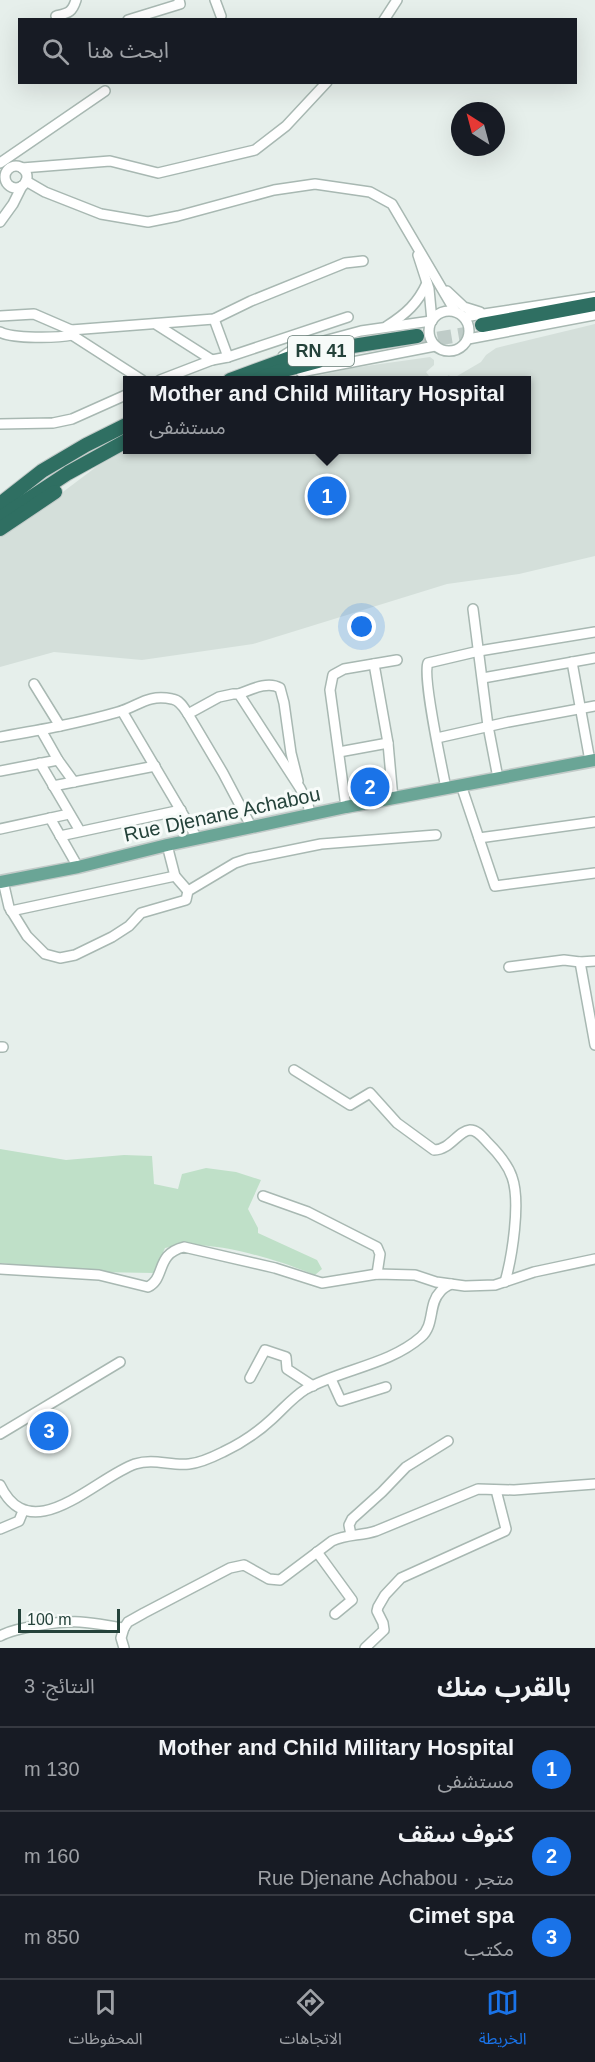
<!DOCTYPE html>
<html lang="ar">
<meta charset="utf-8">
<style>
body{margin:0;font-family:Arial,"Noto Sans Arabic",sans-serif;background:#20242c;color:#f1f3f6;direction:rtl}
.compass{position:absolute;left:451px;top:102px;width:54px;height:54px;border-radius:50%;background:#171b24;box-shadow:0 6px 24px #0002;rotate:324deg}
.scale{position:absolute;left:18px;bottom:15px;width:102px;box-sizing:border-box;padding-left:6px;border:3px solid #24423a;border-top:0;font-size:16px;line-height:21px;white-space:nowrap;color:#24423a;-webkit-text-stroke:4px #f7fbf9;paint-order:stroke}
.you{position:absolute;left:362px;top:627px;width:21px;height:21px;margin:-15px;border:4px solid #fff;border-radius:50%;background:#1a73e8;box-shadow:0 0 0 9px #1a73e833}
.badge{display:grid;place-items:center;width:39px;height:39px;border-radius:50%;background:#1a73e8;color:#fff;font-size:20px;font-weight:700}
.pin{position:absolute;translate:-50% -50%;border:3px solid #fff;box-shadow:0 2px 6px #0006}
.popup{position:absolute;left:123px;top:376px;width:408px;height:78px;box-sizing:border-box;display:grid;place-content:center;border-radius:0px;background:#171b24;filter:drop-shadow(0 2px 4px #0005);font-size:20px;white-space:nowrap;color:#9ea1a6}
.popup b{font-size:22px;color:#f1f3f6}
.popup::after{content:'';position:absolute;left:50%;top:100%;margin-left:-12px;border:12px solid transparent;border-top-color:#171b24}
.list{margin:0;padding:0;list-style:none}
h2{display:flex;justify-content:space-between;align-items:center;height:78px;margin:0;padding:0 24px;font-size:26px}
h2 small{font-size:20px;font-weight:400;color:#9ea1a6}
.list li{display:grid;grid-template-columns:39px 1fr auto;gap:18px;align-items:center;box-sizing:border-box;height:84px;padding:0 24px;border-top:2px solid #363941}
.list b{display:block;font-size:22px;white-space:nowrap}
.list p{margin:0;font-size:20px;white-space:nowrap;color:#9ea1a6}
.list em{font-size:20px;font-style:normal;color:#9ea1a6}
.icon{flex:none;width:33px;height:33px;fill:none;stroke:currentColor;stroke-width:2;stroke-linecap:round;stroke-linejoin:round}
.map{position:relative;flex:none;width:595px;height:1648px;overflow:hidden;direction:ltr}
.search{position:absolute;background:#171b24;box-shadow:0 6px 24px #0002;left:18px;right:18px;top:18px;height:66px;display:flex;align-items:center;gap:15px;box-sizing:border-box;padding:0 21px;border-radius:0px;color:#9ea1a6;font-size:22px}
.sheet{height:330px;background:#171b24}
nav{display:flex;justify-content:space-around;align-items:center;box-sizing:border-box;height:84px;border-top:2px solid #363941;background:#171b24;font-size:16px;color:#9ea1a6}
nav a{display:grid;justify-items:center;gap:3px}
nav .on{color:#1a73e8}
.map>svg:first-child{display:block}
.built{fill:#d4dfda}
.green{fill:#bfe0c8}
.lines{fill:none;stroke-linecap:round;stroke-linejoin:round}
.highway-tunnel{stroke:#bfccc8;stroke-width:14;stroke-dasharray:14 7;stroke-linecap:butt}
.minor-casing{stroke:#a8b8b2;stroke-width:12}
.major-casing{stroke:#c2cac8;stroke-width:15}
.highway-casing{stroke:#c2cac8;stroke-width:16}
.minor{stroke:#fff;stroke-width:9}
.major{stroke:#6aa596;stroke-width:12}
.highway{stroke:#2f6f62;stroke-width:14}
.labels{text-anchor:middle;stroke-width:6;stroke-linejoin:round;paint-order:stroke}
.shield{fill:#f7fbf9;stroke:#637a73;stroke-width:1.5}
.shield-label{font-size:18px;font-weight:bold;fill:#24423a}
.street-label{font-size:20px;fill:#24423a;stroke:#f7fbf9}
</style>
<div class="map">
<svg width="595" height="1648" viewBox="0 0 595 1648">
<rect width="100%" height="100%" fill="#e6efeb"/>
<g class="built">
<path d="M 595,324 L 595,556 L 519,574 L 447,584 L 253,644 L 142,660 L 54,652 L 0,667 L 0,536 L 39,510 L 108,458 L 127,448 L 128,450 L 526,450 L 526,380 L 435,380 L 439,378 L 441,380 L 449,375 L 452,379 L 481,362 L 486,355 L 496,348 Z"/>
<path d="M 430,357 L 434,360 L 434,365 L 426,372 L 432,380 L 298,380 L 352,368 Z"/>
</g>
<path class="green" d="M 0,1149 L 66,1160 L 124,1155 L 152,1156 L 154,1184 L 178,1189 L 182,1174 L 206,1168 L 236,1172 L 261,1180 L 248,1209 L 258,1228 L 258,1233 L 317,1260 L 322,1269 L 315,1275 C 275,1259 207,1237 165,1248 L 154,1273 L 97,1272 L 0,1263 Z"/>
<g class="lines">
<path class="highway-tunnel" d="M 417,342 L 484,331"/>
<defs>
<g id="minor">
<path d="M 215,0 L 221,16"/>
<path d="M 56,16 C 68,13 72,13 76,0"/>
<path d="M 128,20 L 180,4 L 179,0"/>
<path d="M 384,20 L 397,0"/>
<path d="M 0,163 L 105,91"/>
<circle cx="16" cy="177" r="11"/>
<path d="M 22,168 L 110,161 L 158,173 L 255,150 L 286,126 L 327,82"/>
<path d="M 26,181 L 45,192 L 101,214 L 148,222 L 178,216 L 274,190 L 315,184 L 370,192 L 392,204 L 455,311"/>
<path d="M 0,222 L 13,204 L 22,186"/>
<path d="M 418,255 L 429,289 L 432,321"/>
<path d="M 447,291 L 464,307 L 480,312"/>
<circle cx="449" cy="331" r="20"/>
<path d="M 0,316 L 34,314 L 71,330 L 72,335 L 142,380"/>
<path d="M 464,317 L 595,297"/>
<path d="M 214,319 L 228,357"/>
<path d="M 157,325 L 212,360"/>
<path d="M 387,326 C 406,314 418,303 427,283"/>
<path d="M 71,330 L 214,319 L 251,301 L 345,263 L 363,261"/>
<path d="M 0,332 C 12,339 58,338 72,335"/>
<path d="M 468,339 L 595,315"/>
<path d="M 283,356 L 294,349 L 361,331 L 431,321"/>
<path d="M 301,372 L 435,346"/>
<path d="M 160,380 L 212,360 L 228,357 L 348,317"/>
<path d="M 0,424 L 53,423 L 72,419 L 128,394"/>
<path d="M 473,609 L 488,726 L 498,778"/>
<path d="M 572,662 L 590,761"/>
<path d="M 374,664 L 388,743 L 393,799"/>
<path d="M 483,678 L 595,658"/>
<path d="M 34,684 L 60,726"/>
<path d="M 239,694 C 252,689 268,681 280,688 L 284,703 L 291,753 L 298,781"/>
<path d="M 122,711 L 197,838"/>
<path d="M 41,730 L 58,760 L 74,782"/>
<path d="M 0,737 C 40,730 80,723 118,712 C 139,706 147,694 172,699 C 180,700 184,708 188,714"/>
<path d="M 437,738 L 508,722 L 595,706"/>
<path d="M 339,752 L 388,743"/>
<path d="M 40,763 L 80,831"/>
<path d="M 0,771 L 58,760"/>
<path d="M 461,785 L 495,886 L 595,873"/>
<path d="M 53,786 L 155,766"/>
<path d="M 446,788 C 442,768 422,675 428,663 L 479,651 L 595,632"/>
<path d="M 346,807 L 330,690 L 333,675 L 344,669 L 397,660"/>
<path d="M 50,818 L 78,867"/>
<path d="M 252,828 L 223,773 L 188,714 L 219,697 L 233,694 L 239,694 L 300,788 L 308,804 L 310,815"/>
<path d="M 0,829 L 69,814"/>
<path d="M 60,836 L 181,810"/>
<path d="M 479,838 L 595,822"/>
<path d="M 167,845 L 175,876 L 188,891"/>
<path d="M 3,881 L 9,907 L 27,936 L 45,954 L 60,958 L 75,955 L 112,937 L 129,926 L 141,913 L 186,900 L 188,891 L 235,863 L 247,859 L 321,844 L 436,835"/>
<path d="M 11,911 L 175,876"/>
<path d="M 580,962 L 595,1045"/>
<path d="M 509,967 L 564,960 L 580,962 L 595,961"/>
<path d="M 0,1047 L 3,1047"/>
<path d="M 294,1070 L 350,1105 L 370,1093 L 397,1123 L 434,1150 C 450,1150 458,1131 470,1130 C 478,1130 483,1138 488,1143 C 497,1152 508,1165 512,1177 C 521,1202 512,1257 505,1282"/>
<path d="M 263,1196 L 308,1212 L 377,1247 L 380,1254 L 377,1274"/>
<path d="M 0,1269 L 99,1275 L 148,1287 C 166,1278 155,1254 184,1247 L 275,1268 L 322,1283 L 377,1274 L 415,1275 L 436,1282 L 465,1286 L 495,1285 L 534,1272 L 595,1259"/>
<path d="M 250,1378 L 265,1350 L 286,1357 L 287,1369 L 313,1386"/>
<path d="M 331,1379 L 341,1401 L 386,1387"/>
<path d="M 0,1434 L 120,1362"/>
<path d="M 0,1485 C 31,1550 95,1478 135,1464 C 154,1458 170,1466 189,1464 C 200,1463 213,1457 223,1452 C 240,1444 258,1432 272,1419 C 283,1409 293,1397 306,1389 C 342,1369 389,1365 421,1337 C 435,1325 428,1304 440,1292 C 442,1289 447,1286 451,1284"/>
<path d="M 0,1529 L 19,1521 L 23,1511"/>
<path d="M 351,1535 L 349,1525 L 352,1519 L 382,1492 L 406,1467 L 448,1441"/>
<path d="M 317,1552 L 352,1600 L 335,1614"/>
<path d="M 124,1628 L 128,1622 L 144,1613 L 230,1568 L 244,1565 L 269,1579 L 280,1580 L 332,1541 C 346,1534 361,1536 376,1531 L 478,1489 L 514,1490 L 595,1484"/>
<path d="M 124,1628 L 121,1638 L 124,1648"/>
<path d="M 0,1636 C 16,1627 62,1621 80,1622 C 95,1623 109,1626 124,1628"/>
<path d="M 365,1648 L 384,1630 L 383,1623 L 377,1611 L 378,1607 L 385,1595 L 401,1578 L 505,1531 L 506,1529 L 496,1490"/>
</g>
<path id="major" d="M 0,882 L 78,867 L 167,845 L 346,807 L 595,760"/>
<g id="highway">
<path d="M 482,325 L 595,304"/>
<path d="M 230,380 L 290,358 L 314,352 L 417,336"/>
<path d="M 258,380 L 277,372 L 318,361"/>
<path d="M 0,504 L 42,471 L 86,445 L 128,424"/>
<path d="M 0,518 L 68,473 L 128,440"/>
<path d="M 0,529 L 55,492"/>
</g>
</defs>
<use href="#minor" class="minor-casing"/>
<use href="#major" class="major-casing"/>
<use href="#highway" class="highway-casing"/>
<use href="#minor" class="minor"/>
<use href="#major" class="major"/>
<use href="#highway" class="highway"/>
</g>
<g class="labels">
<rect class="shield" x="288" y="336" width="66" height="30" rx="4.5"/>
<g class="shield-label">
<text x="321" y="357">RN 41</text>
</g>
<g class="street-label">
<text transform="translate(222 814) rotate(-12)" y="7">Rue Djenane Achabou</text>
</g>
</g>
</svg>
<svg class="compass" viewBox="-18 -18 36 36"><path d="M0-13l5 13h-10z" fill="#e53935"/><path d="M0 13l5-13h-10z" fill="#9ea1a6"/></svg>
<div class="scale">100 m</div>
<div class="you"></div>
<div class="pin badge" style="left:327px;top:496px">1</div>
<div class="popup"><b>Mother and Child Military Hospital</b>مستشفى</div>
<div class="pin badge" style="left:370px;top:787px">2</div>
<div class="pin badge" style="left:49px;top:1431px">3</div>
<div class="search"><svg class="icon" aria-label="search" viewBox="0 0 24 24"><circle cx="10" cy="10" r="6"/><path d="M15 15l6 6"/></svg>ابحث هنا</div>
</div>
<section class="sheet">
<h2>بالقرب منك<small>النتائج: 3</small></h2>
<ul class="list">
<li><span class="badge">1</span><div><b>Mother and Child Military Hospital</b><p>مستشفى</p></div><em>130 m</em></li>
<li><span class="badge">2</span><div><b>كنوف سقف</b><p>متجر · Rue Djenane Achabou</p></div><em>160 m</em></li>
<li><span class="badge">3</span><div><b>Cimet spa</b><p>مكتب</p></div><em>850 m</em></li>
</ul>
</section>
<nav>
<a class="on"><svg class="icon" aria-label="map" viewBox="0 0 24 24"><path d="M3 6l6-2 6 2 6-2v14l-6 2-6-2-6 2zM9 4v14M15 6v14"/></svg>الخريطة</a>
<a><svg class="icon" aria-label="directions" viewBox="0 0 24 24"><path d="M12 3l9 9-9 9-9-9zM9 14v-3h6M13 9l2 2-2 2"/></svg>الاتجاهات</a>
<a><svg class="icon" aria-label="saved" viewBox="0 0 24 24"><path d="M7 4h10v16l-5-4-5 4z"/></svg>المحفوظات</a>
</nav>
